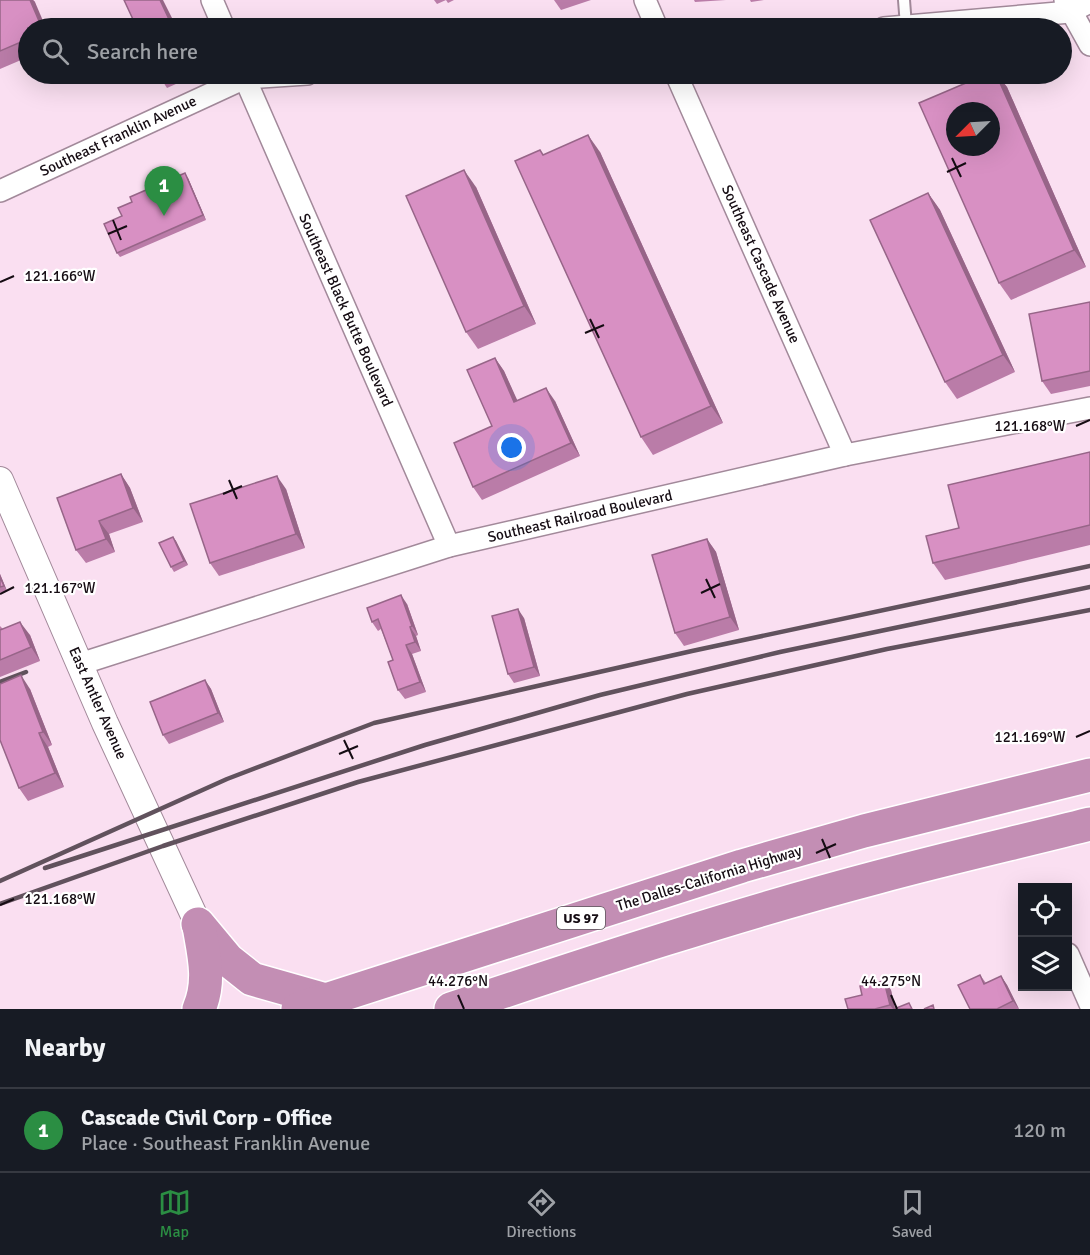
<!DOCTYPE html>
<meta charset="utf-8">
<style>
body{margin:0;font-family:Signika,sans-serif;background:#242831;color:#f1f3f6}
.controls{position:absolute;right:18px;bottom:18px;display:grid;overflow:hidden;border-radius:0px;box-shadow:0 6px 24px #0002}
.controls button{width:54px;height:54px;display:grid;place-items:center;padding:0;border:0;border-bottom:2px solid #363941;background:#171b24;color:#f1f3f6;font:30px sans-serif}
.compass{position:absolute;left:946px;top:102px;width:54px;height:54px;border-radius:50%;background:#171b24;box-shadow:0 6px 24px #0002;rotate:246deg}
.you{position:absolute;left:512px;top:448px;width:21px;height:21px;margin:-15px;border:4px solid #fff;border-radius:50%;background:#1a73e8;box-shadow:0 0 0 9px #1a73e833}
.badge{display:grid;place-items:center;width:39px;height:39px;border-radius:50%;background:#2b8e43;color:#fff;font-size:20px;font-weight:700}
.pin{position:absolute;translate:-50% -50px;filter:drop-shadow(0 2px 3px #0008)}
.pin::after{content:'';position:absolute;top:32px;width:21px;height:18px;background:inherit;clip-path:polygon(0 0,100% 0,50% 100%)}
.list{margin:0;padding:0;list-style:none}
h2{display:flex;justify-content:space-between;align-items:center;height:78px;margin:0;padding:0 24px;font-size:26px}
h2 small{font-size:20px;font-weight:400;color:#9ea1a6}
.list li{display:grid;grid-template-columns:39px 1fr auto;gap:18px;align-items:center;box-sizing:border-box;height:84px;padding:0 24px;border-top:2px solid #363941}
.list b{display:block;font-size:22px;white-space:nowrap}
.list p{margin:0;font-size:20px;white-space:nowrap;color:#9ea1a6}
.list em{font-size:20px;font-style:normal;color:#9ea1a6}
.icon{flex:none;width:33px;height:33px;fill:none;stroke:currentColor;stroke-width:2;stroke-linecap:round;stroke-linejoin:round}
.map{position:relative;flex:none;width:1090px;height:1009px;overflow:hidden}
.search{position:absolute;background:#171b24;box-shadow:0 6px 24px #0002;left:18px;right:18px;top:18px;height:66px;display:flex;align-items:center;gap:15px;box-sizing:border-box;padding:0 21px;border-radius:33px;color:#9ea1a6;font-size:22px}
.sheet{height:162px;background:#171b24}
nav{display:flex;justify-content:space-around;align-items:center;box-sizing:border-box;height:84px;border-top:2px solid #363941;background:#171b24;font-size:16px;color:#9ea1a6}
nav a{display:grid;justify-items:center;gap:3px}
nav .on{color:#2b8e43}
.map>svg:first-child{display:block}
.lines{fill:none;stroke-linecap:round;stroke-linejoin:round}
.service-casing{stroke:#a2899a;stroke-width:14}
.minor-casing{stroke:#a2899a;stroke-width:24}
.tertiary-casing{stroke:#a2899a;stroke-width:28}
.trunk-casing{stroke:#fff;stroke-width:36}
.service{stroke:#fff;stroke-width:10}
.minor{stroke:#fff;stroke-width:21}
.tertiary{stroke:#fff;stroke-width:26}
.trunk{stroke:#c38eb4;stroke-width:33}
.rail{stroke:#61525d;stroke-width:4.5}
.wall{fill:#ba7ca8}
.shaded-wall{fill:#976588}
.building{fill:#d890c3;stroke:#976588;stroke-width:1.5;fill-rule:evenodd}
.ticks{fill:none;stroke:#150c13;stroke-width:2}
.labels{text-anchor:middle;stroke-width:4.5;stroke-linejoin:round;paint-order:stroke}
.shield{fill:#fff;stroke:#5b555a;stroke-width:1.5}
.shield-label{font-size:14px;font-weight:bold;fill:#150c13}
.street-label{font-size:15px;fill:#150c13;stroke:#fff}
.ticks-label{font-size:15px;text-anchor:middle;fill:#150c13;stroke:#fff;stroke-width:4.5;stroke-linejoin:round;paint-order:stroke}
</style>
<div class="map">
<svg width="1090" height="1009" viewBox="0 0 1090 1009">
<rect width="100%" height="100%" fill="#fadff1"/>
<g class="lines">
<defs>
<path id="service" d="M 904,0 L 906,26"/>
<g id="minor">
<path d="M 212,0 L 224,28"/>
<path d="M 645,0 L 657,28"/>
<path d="M 1065,0 L 1090,45"/>
<path d="M 884,28 L 1070,12 L 1090,2"/>
<path d="M 243,74 L 449,546"/>
<path d="M 676,74 L 845,455"/>
<path d="M 0,191 L 245,78 L 307,74"/>
<path d="M 80,664 L 449,546 L 845,455 L 1090,408"/>
<path d="M 1068,954 L 1090,1004"/>
</g>
<path id="tertiary" d="M 0,480 L 105,723 L 198,924"/>
<g id="trunk">
<path d="M 198,924 L 228,960 L 252,979 L 326,1000"/>
<path d="M 199,926 C 204,955 211,981 199,1009"/>
<path d="M 298,1009 L 742,866 L 864,831 L 1090,775"/>
<path d="M 451,1009 C 592,962 734,915 878,877 C 948,858 1019,842 1090,824"/>
</g>
</defs>
<use href="#service" class="service-casing"/>
<use href="#minor" class="minor-casing"/>
<use href="#tertiary" class="tertiary-casing"/>
<use href="#trunk" class="trunk-casing"/>
<use href="#service" class="service"/>
<use href="#minor" class="minor"/>
<use href="#tertiary" class="tertiary"/>
<use href="#trunk" class="trunk"/>
<g class="rail">
<path d="M 0,682 L 26,672"/>
<path d="M 45,868 L 425,745 L 600,695 L 780,652 L 1090,587"/>
<path d="M 0,881 L 227,779 L 374,723 L 692,651 L 1090,566"/>
<path d="M 0,904 L 163,846 L 358,782 L 687,694 L 887,649 L 1090,610"/>
</g>
</g>
<g class="wall">
<path d="M 0,0 L 33,0 L 35,2 L 28,28 L 28,57 L 0,69 Z"/>
<path d="M 434,0 L 454,0 L 448,3 L 446,0 L 437,4 Z"/>
<path d="M 554,0 L 591,0 L 561,10 Z"/>
<path d="M 694,0 L 726,0 L 695,2 Z"/>
<path d="M 750,0 L 764,0 L 751,2 Z"/>
<path d="M 158,74 L 198,74 L 167,88 Z"/>
<path d="M 987,74 L 997,74 L 1007,87 L 1086,267 L 1011,300 L 999,283 Z"/>
<path d="M 600,152 L 723,423 L 653,455 L 641,437 L 544,155 Z"/>
<path d="M 188,178 L 206,220 L 120,257 L 117,253 Z"/>
<path d="M 476,187 L 536,324 L 478,349 L 466,332 Z"/>
<path d="M 928,193 L 940,210 L 1015,372 L 957,399 L 945,382 Z"/>
<path d="M 1090,302 L 1090,386 L 1051,394 L 1042,381 Z"/>
<path d="M 495,358 L 504,371 L 517,401 L 555,401 L 580,456 L 482,500 L 473,487 L 492,426 Z"/>
<path d="M 1090,452 L 1090,545 L 945,580 L 933,563 L 959,528 Z"/>
<path d="M 121,474 L 130,488 L 143,522 L 109,534 L 115,552 L 86,563 L 76,550 Z"/>
<path d="M 286,489 L 305,548 L 219,576 L 210,563 Z"/>
<path d="M 173,537 L 176,541 L 188,565 L 174,572 L 171,567 Z"/>
<path d="M 707,539 L 716,552 L 739,630 L 684,646 L 675,633 Z"/>
<path d="M 0,574 L 7,591 L 0,593 Z"/>
<path d="M 407,604 L 418,635 L 416,636 L 421,651 L 412,654 L 426,692 L 405,699 L 398,690 L 393,660 L 381,629 L 378,631 L 372,622 Z"/>
<path d="M 524,618 L 540,676 L 514,683 L 508,674 Z"/>
<path d="M 0,626 L 3,629 L 30,635 L 40,661 L 0,677 Z"/>
<path d="M 205,680 L 211,689 L 224,722 L 169,744 L 163,735 Z"/>
<path d="M 30,689 L 52,745 L 48,747 L 64,787 L 28,801 L 19,788 Z"/>
<path d="M 980,975 L 986,983 L 1001,976 L 1007,985 L 1019,1009 L 970,1009 Z"/>
<path d="M 884,981 L 891,990 L 895,1009 L 913,1009 L 848,1009 L 862,995 Z"/>
</g>
<g class="shaded-wall">
<path d="M 30,0 L 33,0 L 35,2 L 46,28 L 42,28 Z"/>
<path d="M 160,0 L 163,0 L 177,28 L 173,28 Z"/>
<path d="M 996,74 L 1007,87 L 1086,267 L 1074,250 Z"/>
<path d="M 588,135 L 600,152 L 723,423 L 711,406 Z"/>
<path d="M 464,170 L 476,187 L 536,324 L 524,306 Z"/>
<path d="M 185,173 L 188,178 L 206,220 L 203,215 Z"/>
<path d="M 928,193 L 940,210 L 1015,372 L 1003,355 Z"/>
<path d="M 495,358 L 504,371 L 524,415 L 514,402 Z"/>
<path d="M 546,388 L 555,401 L 580,456 L 571,443 Z"/>
<path d="M 121,474 L 130,488 L 143,522 L 133,508 Z"/>
<path d="M 277,476 L 286,489 L 305,548 L 296,534 Z"/>
<path d="M 99,521 L 109,534 L 115,552 L 106,539 Z"/>
<path d="M 173,537 L 176,541 L 188,565 L 184,561 Z"/>
<path d="M 707,539 L 716,552 L 739,630 L 730,617 Z"/>
<path d="M 0,574 L 7,591 L 4,586 L 0,577 Z"/>
<path d="M 401,595 L 407,604 L 418,635 L 412,626 Z"/>
<path d="M 518,609 L 524,618 L 540,676 L 534,667 Z"/>
<path d="M 20,622 L 30,635 L 40,661 L 31,647 Z"/>
<path d="M 410,627 L 416,636 L 421,651 L 415,642 Z"/>
<path d="M 406,645 L 412,654 L 426,692 L 420,682 Z"/>
<path d="M 21,675 L 30,689 L 52,745 L 43,732 Z"/>
<path d="M 205,680 L 211,689 L 224,722 L 218,713 Z"/>
<path d="M 39,733 L 48,747 L 64,787 L 55,773 Z"/>
<path d="M 1001,976 L 1007,985 L 1019,1009 L 1013,1001 Z"/>
<path d="M 884,981 L 891,990 L 895,1009 L 893,1009 L 890,1005 Z"/>
</g>
<g class="building">
<path d="M 0,0 L 30,0 L 42,28 L 28,28 L 28,39 L 0,51 Z"/>
<path d="M 124,0 L 160,0 L 173,28 L 137,28 Z"/>
<path d="M 987,74 L 996,74 L 1074,250 L 999,283 L 919,103 ZM 955,111 L 991,111 L 991,147 L 955,147 Z"/>
<path d="M 588,135 L 711,406 L 641,437 L 515,161 L 540,150 L 543,155 Z"/>
<path d="M 464,170 L 524,306 L 466,332 L 406,196 Z"/>
<path d="M 185,173 L 203,215 L 117,253 L 104,224 L 122,216 L 118,208 L 132,202 L 130,197 Z"/>
<path d="M 928,193 L 1003,355 L 945,382 L 870,220 Z"/>
<path d="M 1090,302 L 1090,371 L 1042,381 L 1029,314 Z"/>
<path d="M 495,358 L 514,402 L 546,388 L 571,443 L 473,487 L 454,443 L 492,426 L 467,370 Z"/>
<path d="M 1090,452 L 1090,525 L 933,563 L 926,536 L 959,528 L 948,485 Z"/>
<path d="M 121,474 L 133,508 L 99,521 L 106,539 L 76,550 L 57,498 Z"/>
<path d="M 277,476 L 296,534 L 210,563 L 190,504 Z"/>
<path d="M 173,537 L 184,561 L 171,567 L 159,543 Z"/>
<path d="M 707,539 L 730,617 L 675,633 L 652,555 Z"/>
<path d="M 0,577 L 4,586 L 0,587 Z"/>
<path d="M 401,595 L 412,626 L 410,627 L 415,642 L 406,645 L 420,682 L 398,690 L 388,662 L 393,660 L 378,619 L 372,622 L 367,608 Z"/>
<path d="M 518,609 L 534,667 L 508,674 L 492,616 Z"/>
<path d="M 20,622 L 31,647 L 0,660 L 0,630 Z"/>
<path d="M 21,675 L 43,732 L 39,733 L 55,773 L 19,788 L 0,740 L 0,684 Z"/>
<path d="M 205,680 L 218,713 L 163,735 L 150,702 Z"/>
<path d="M 980,975 L 984,984 L 1001,976 L 1013,1001 L 997,1009 L 970,1009 L 958,985 Z"/>
<path d="M 884,981 L 890,1005 L 875,1009 L 848,1009 L 845,999 L 862,995 L 860,986 Z"/>
<path d="M 909,1003 L 912,1009 L 894,1009 Z"/>
<path d="M 933,1005 L 934,1009 L 924,1009 Z"/>
</g>
<path class="ticks" d="M 952,158 L 961,177M 947,172 L 966,163M 113,220 L 121,240M 108,234 L 127,226M 0,282 L 14,276M 590,319 L 599,338M 585,333 L 604,325M 1076,426 L 1090,420M 229,480 L 237,499M 223,494 L 242,486M 706,579 L 715,598M 701,593 L 720,584M 0,594 L 14,587M 1076,737 L 1090,731M 344,740 L 353,759M 339,754 L 358,746M 822,839 L 830,858M 816,853 L 836,844M 0,905 L 14,899M 458,995 L 464,1009M 891,995 L 897,1009"/>
<g class="labels">
<rect class="shield" x="557" y="907" width="48" height="22" rx="4.5"/>
<g class="shield-label">
<text x="581" y="923">US 97</text>
</g>
<g class="street-label">
<text transform="translate(118 136) rotate(-25)" y="5">Southeast Franklin Avenue</text>
<text transform="translate(761 264) rotate(66)" y="5">Southeast Cascade Avenue</text>
<text transform="translate(346 310) rotate(66)" y="5">Southeast Black Butte Boulevard</text>
<text transform="translate(580 516) rotate(-13)" y="5">Southeast Railroad Boulevard</text>
<text transform="translate(98 703) rotate(66)" y="5">East Antler Avenue</text>
<text transform="translate(709 878) rotate(-17)" y="5">The Dalles-California Highway</text>
</g>
</g>
<g class="ticks-label">
<text x="60" y="281">121.166°W</text>
<text x="1030" y="431">121.168°W</text>
<text x="60" y="593">121.167°W</text>
<text x="1030" y="742">121.169°W</text>
<text x="60" y="904">121.168°W</text>
<text x="458" y="986">44.276°N</text>
<text x="891" y="986">44.275°N</text>
</g>
</svg>
<div class="controls">
<button><svg class="icon" aria-label="locate" viewBox="0 0 24 24"><circle cx="12" cy="12" r="6"/><path d="M12 2v4M12 18v4M2 12h4M18 12h4"/></svg></button>
<button><svg class="icon" aria-label="layers" viewBox="0 0 24 24"><path d="M12 4l9 5-9 5-9-5zM3 14l9 5 9-5"/></svg></button>
</div>
<svg class="compass" viewBox="-18 -18 36 36"><path d="M0-13l5 13h-10z" fill="#e53935"/><path d="M0 13l5-13h-10z" fill="#9ea1a6"/></svg>
<div class="you"></div>
<div class="pin badge" style="left:164px;top:216px">1</div>
<div class="search"><svg class="icon" aria-label="search" viewBox="0 0 24 24"><circle cx="10" cy="10" r="6"/><path d="M15 15l6 6"/></svg>Search here</div>
</div>
<section class="sheet">
<h2>Nearby<small></small></h2>
<ul class="list">
<li><span class="badge">1</span><div><b>Cascade Civil Corp - Office</b><p>Place · Southeast Franklin Avenue</p></div><em>120 m</em></li>
</ul>
</section>
<nav>
<a class="on"><svg class="icon" aria-label="map" viewBox="0 0 24 24"><path d="M3 6l6-2 6 2 6-2v14l-6 2-6-2-6 2zM9 4v14M15 6v14"/></svg>Map</a>
<a><svg class="icon" aria-label="directions" viewBox="0 0 24 24"><path d="M12 3l9 9-9 9-9-9zM9 14v-3h6M13 9l2 2-2 2"/></svg>Directions</a>
<a><svg class="icon" aria-label="saved" viewBox="0 0 24 24"><path d="M7 4h10v16l-5-4-5 4z"/></svg>Saved</a>
</nav>
